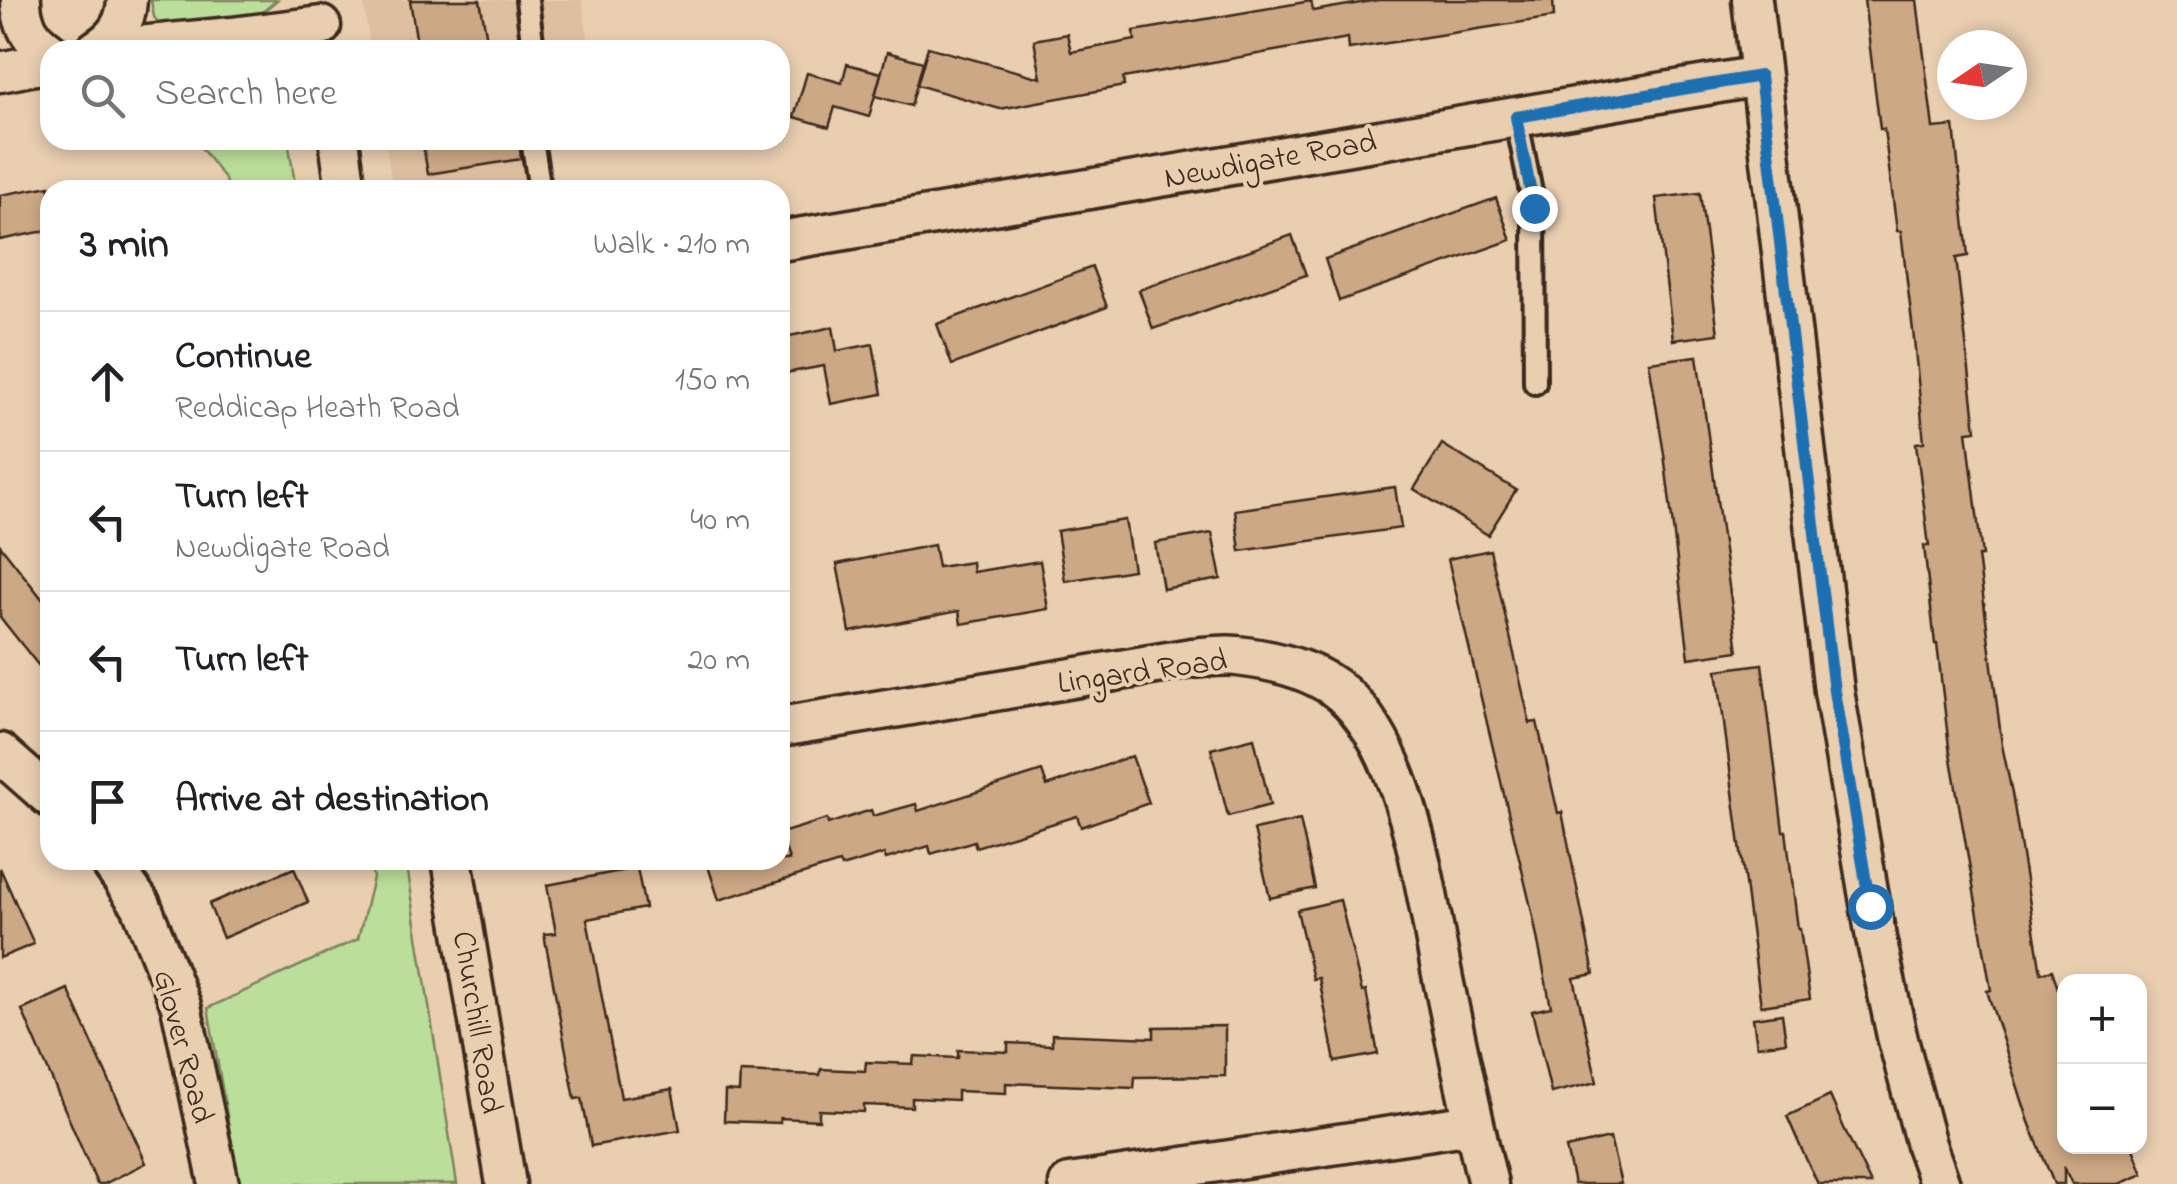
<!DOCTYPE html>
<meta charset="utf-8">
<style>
body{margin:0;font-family:"Indie Flower",sans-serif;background:#f2f2f2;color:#202124}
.controls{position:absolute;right:30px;bottom:30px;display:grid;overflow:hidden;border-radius:20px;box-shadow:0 5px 15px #0003}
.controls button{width:90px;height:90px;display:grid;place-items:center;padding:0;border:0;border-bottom:2px solid #e0e0e0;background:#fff;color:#202124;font:50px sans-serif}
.compass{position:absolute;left:1937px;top:30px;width:90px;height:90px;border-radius:50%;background:#fff;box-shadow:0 5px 15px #0003;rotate:257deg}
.stop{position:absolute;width:30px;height:30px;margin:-22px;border:8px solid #1f6fb2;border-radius:50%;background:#fff}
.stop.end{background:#1f6fb2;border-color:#fff;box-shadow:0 2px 10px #0008}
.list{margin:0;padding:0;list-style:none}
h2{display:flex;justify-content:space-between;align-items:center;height:130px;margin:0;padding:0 40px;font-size:42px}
h2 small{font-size:32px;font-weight:400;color:#757577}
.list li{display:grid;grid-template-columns:65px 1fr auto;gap:30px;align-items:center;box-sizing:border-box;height:140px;padding:0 40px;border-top:2px solid #e0e0e0}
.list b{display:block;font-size:38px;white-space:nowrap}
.list p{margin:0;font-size:32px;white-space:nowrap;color:#757577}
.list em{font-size:32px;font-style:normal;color:#757577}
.icon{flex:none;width:55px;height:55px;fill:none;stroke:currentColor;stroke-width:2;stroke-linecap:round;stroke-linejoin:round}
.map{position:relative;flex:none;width:2177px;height:1184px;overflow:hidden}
.search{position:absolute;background:#fff;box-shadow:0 5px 15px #0003;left:40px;top:40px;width:750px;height:110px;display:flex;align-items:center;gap:25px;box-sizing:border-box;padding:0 35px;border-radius:30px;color:#757577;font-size:38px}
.panel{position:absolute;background:#fff;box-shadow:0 5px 15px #0003;left:40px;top:180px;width:750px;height:690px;border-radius:30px}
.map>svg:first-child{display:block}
.built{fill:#dec0a0}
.green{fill:#bbdf9a;stroke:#7b845c;stroke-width:2.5}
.building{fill:#cda885;stroke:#3b2a1e;stroke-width:2.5}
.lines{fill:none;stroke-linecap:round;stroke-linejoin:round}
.lane-casing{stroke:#3b2a1e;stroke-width:28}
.street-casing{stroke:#3b2a1e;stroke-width:45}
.lane{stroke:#e9ceb0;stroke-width:20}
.street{stroke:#e9ceb0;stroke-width:38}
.route{stroke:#1f6fb2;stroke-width:12}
.labels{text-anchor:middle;stroke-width:8;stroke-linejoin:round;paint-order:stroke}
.street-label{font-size:32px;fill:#3b2a1e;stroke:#e9ceb0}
</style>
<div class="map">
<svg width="2177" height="1184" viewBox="0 0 2177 1184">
<rect width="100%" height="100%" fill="#e9ceb0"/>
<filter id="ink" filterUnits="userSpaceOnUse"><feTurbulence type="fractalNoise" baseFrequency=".01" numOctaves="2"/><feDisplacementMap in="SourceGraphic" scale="20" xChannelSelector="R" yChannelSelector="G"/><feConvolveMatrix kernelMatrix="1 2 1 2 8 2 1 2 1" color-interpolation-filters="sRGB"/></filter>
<g filter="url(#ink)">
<g class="built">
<path d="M 363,0 L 582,0 L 590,50 L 371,50 Z"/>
<path d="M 385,140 L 550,140 L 547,153 L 554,190 L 393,190 Z"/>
</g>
<g class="green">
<path d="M 151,0 L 277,0 L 260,14 L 163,29 L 154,17 Z"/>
<path d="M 195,140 L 288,140 L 296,190 L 228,190 L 225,179 Z"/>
<path d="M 370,860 L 406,860 L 457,1184 L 239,1184 L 208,1008 L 358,939 L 373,878 Z"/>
</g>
<g class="building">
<path d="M 410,0 L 480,0 L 489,50 L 418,50 Z"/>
<path d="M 1378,0 L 1553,0 L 1554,17 L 1349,49 L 1348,38 L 1123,78 L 1124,86 L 1000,109 L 917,85 L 928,47 L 1041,78 L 1034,40 L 1067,34 L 1071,52 L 1135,40 L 1134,31 L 1212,18 L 1311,1 L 1313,11 Z"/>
<path d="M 1864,0 L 1917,0 L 1933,128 L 1954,126 L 1968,256 L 1956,258 L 1976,430 L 1967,431 L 1982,556 L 1978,556 L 2002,745 L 2012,793 L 2041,973 L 2052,970 L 2064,1007 L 2064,1146 L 2132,1146 L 2143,1174 L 2119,1184 L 2072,1184 L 2064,1167 L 2064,1184 L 2054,1184 L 2029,1122 L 1987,991 L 1991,990 L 1949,747 L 1937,644 L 1935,644 L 1924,546 L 1929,546 L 1916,443 L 1924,442 L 1914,339 L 1901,231 L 1897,231 L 1884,129 L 1880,129 Z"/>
<path d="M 887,52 L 923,62 L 911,106 L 875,96 Z"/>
<path d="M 847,64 L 881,73 L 869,117 L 835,107 L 829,127 L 794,117 L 807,73 L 842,83 Z"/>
<path d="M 422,140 L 519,140 L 521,159 L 428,174 Z"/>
<path d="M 50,186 L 50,230 L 0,240 L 0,195 Z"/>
<path d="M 1700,193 L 1718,334 L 1673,340 L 1656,198 Z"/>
<path d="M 1496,198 L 1511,240 L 1339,301 L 1325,259 Z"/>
<path d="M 1292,235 L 1306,275 L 1153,329 L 1139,290 Z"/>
<path d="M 1092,267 L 1107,307 L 952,365 L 937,324 Z"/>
<path d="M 833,327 L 837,351 L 873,344 L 882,394 L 831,404 L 824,366 L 780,374 L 780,338 Z"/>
<path d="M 1697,356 L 1738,651 L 1689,658 L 1664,454 L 1649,362 Z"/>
<path d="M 1442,444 L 1516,490 L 1488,535 L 1414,489 Z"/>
<path d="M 1395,487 L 1401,528 L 1240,551 L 1235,510 Z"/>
<path d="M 1125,520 L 1133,570 L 1065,581 L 1057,531 Z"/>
<path d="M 1212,533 L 1221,579 L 1163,589 L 1155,543 Z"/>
<path d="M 0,545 L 50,609 L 50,680 L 0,617 Z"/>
<path d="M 934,545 L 938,567 L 972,562 L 973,572 L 1040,561 L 1048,609 L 961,624 L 959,611 L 850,632 L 837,564 Z"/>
<path d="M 1490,550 L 1530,723 L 1537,722 L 1558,813 L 1562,812 L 1594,974 L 1574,978 L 1597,1082 L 1551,1093 L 1532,1011 L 1551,1007 L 1532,912 L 1448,559 Z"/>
<path d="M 1762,664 L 1783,831 L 1786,831 L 1798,929 L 1800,929 L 1810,999 L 1761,1006 L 1717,670 Z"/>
<path d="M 1254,738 L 1270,805 L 1228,816 L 1211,749 Z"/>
<path d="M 1132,756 L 1149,803 L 1081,827 L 1077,816 L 976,847 L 974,841 L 931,854 L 929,846 L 886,859 L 884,854 L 841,867 L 839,863 L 719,900 L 706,860 L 789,860 L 781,833 L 827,819 L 828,824 L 871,810 L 873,816 L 916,804 L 918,811 L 1042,771 L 1047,786 Z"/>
<path d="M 1300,820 L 1315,888 L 1270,898 L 1254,830 Z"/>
<path d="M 0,868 L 34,944 L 0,958 Z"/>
<path d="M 294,868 L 308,902 L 223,938 L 209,904 Z"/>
<path d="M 637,868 L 645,908 L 587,919 L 621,1098 L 672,1089 L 680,1130 L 591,1146 L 582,1098 L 575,1099 L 544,934 L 556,933 L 547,885 Z"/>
<path d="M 1340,900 L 1362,992 L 1366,991 L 1378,1054 L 1335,1062 L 1319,978 L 1313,979 L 1297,910 Z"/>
<path d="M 68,989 L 146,1163 L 104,1184 L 97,1184 L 22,1010 Z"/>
<path d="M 1782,1014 L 1786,1042 L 1757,1046 L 1753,1018 Z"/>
<path d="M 1225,1026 L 1225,1076 L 1135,1077 L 1134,1088 L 1006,1083 L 1006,1093 L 957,1091 L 957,1100 L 912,1098 L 912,1107 L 864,1105 L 864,1112 L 819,1110 L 819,1120 L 780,1118 L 780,1123 L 724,1121 L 725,1091 L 739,1092 L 740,1072 L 820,1075 L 821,1069 L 865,1071 L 866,1062 L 913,1064 L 914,1056 L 958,1058 L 958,1050 L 1008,1052 L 1008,1043 L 1052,1045 L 1052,1034 L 1154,1038 L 1154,1027 Z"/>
<path d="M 1830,1096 L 1844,1128 L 1871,1184 L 1818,1184 L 1801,1148 L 1787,1116 Z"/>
<path d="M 1610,1138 L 1621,1184 L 1574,1184 L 1566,1148 Z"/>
</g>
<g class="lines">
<defs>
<g id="lane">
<path d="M 527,0 L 533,50"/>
<path d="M 1516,117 L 1534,207 L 1535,383"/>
<path d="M 532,140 L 540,190"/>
</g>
<g id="street">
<path d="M 21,0 C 21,24 31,39 50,52"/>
<path d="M 1752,0 L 1834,691 L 1876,938 L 1897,1036 L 1926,1145 L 1940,1184"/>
<path d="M 96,50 C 116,38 126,23 127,0"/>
<path d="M 98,50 L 232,37 L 321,26"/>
<path d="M 0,72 L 50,62"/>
<path d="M 339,140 L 346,190"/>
<path d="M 780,241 L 1760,76"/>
<path d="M 780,727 L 1192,658 C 1206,657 1223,654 1237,656 C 1273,660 1315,670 1343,694 C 1411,755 1426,897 1444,984 C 1458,1051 1472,1117 1488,1184"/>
<path d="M 0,753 L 50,797"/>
<path d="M 109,860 L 141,905 L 181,1006 L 219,1184"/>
<path d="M 452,860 L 506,1184"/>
<path d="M 1069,1184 L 1473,1124"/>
</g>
</defs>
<use href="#lane" class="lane-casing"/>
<use href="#street" class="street-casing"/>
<use href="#lane" class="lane"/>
<use href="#street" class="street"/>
</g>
</g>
<g class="lines" filter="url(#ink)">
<path class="route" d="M 1534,208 L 1516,117 L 1760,76 L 1834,691 L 1870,906"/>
</g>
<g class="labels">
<g class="street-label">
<text transform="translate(1270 158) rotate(-10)" y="11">Newdigate Road</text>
<text transform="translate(1142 670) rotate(-8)" y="11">Lingard Road</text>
<text transform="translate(479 1022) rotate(81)" y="11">Churchill Road</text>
<text transform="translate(185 1046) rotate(75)" y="11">Glover Road</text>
</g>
</g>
</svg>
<div class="controls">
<button>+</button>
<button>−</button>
</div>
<svg class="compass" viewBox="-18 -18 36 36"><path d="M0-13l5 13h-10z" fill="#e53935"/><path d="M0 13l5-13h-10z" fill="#757577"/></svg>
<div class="stop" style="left:1870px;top:906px"></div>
<div class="stop end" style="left:1534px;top:208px"></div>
<div class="search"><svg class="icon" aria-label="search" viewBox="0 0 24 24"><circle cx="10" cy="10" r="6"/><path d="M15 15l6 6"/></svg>Search here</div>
<section class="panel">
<h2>3 min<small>Walk · 210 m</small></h2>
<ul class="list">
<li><svg class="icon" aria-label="ahead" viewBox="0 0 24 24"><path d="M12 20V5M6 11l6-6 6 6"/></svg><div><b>Continue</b><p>Reddicap Heath Road</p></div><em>150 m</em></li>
<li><svg class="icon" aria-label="left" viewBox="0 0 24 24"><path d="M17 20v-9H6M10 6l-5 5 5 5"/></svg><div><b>Turn left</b><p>Newdigate Road</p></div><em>40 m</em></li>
<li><svg class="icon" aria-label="left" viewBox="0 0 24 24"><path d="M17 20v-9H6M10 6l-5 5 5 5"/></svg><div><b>Turn left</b></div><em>20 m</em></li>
<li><svg class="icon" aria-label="arrive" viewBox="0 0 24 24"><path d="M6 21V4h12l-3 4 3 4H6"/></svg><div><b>Arrive at destination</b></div></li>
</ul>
</section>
</div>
